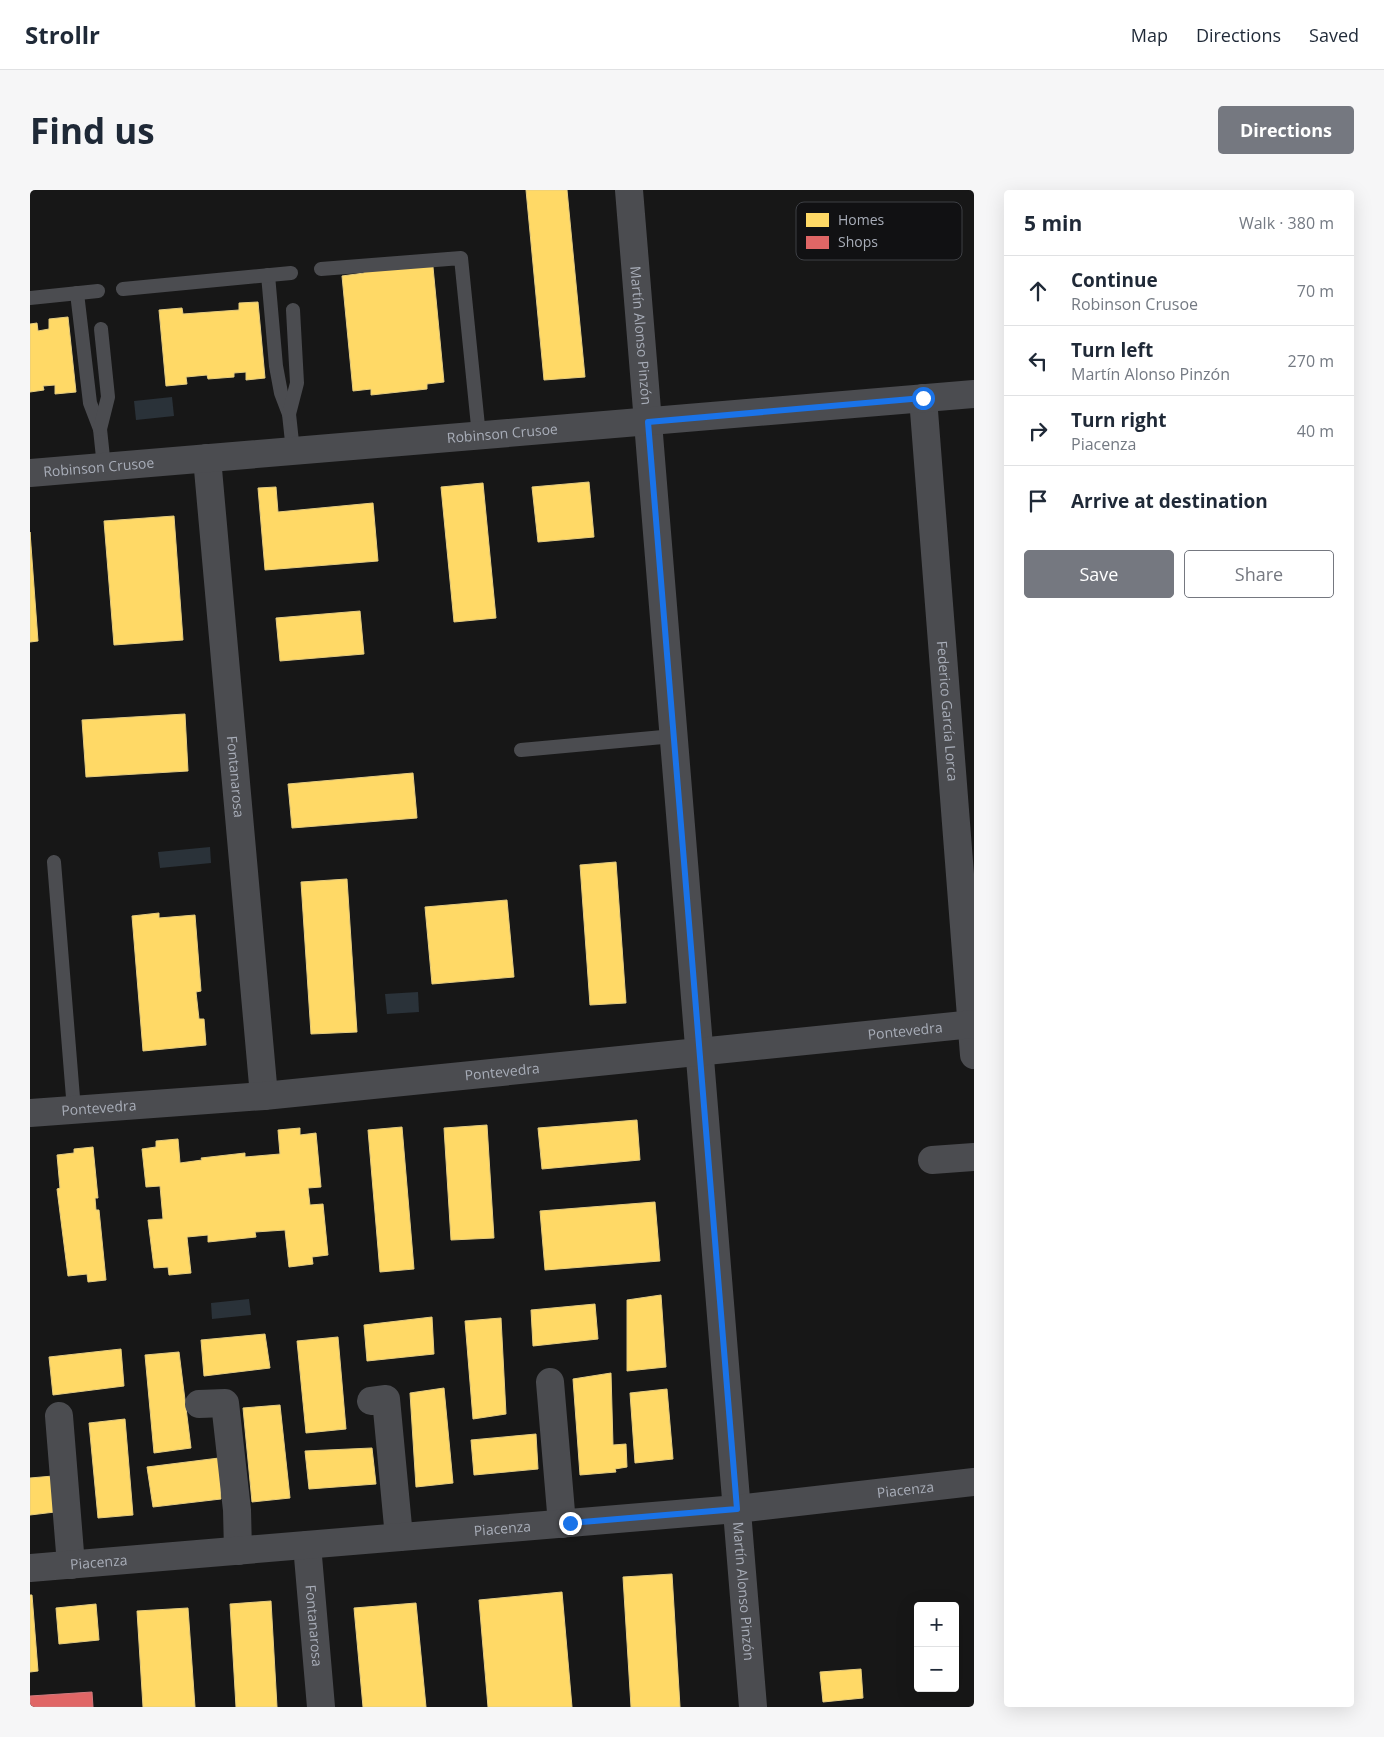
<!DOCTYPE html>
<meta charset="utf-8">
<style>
body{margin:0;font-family:"Open Sans",sans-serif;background:#f6f6f7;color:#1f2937}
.controls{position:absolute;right:15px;bottom:15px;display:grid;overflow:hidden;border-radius:5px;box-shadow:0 5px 20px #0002}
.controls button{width:45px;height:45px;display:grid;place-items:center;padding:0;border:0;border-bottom:1px solid #e0e1e3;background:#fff;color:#1f2937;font:25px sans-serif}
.stop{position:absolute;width:15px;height:15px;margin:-11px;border:4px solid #1a73e8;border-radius:50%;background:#fff}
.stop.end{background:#1a73e8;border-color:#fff;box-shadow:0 1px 5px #0008}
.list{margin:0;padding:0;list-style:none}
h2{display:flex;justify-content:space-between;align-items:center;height:65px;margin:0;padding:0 20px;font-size:21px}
h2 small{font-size:16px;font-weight:400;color:#747a83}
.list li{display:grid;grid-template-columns:32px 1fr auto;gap:15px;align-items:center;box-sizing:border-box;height:70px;padding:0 20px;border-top:1px solid #e0e1e3}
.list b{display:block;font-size:19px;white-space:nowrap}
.list p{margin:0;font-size:16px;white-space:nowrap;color:#747a83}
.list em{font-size:16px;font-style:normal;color:#747a83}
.actions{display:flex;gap:10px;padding:15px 20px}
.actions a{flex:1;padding:11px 0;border:1px solid #757880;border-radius:5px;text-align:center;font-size:18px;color:#757880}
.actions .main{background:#757880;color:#fff}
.icon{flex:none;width:28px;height:28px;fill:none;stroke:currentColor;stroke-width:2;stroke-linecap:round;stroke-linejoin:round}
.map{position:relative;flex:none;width:944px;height:1517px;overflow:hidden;border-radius:5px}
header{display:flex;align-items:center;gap:30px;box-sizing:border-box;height:70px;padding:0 25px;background:#fff;border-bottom:1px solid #e0e1e3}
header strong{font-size:24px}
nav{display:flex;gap:28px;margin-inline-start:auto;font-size:18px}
.intro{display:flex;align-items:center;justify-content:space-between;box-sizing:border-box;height:120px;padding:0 30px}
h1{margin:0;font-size:35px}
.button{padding:12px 22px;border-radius:5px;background:#757880;color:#fff;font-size:18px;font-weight:700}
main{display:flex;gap:30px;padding:0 30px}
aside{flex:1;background:#fff;border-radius:5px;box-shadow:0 5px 20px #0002}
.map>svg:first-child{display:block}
.water{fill:#2a3239}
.homes{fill:#ffd966;stroke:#e5cc7f}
.shops{fill:#e06666;stroke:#cf7b7f}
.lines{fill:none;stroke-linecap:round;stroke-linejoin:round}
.lane{stroke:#4b4c50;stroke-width:14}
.street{stroke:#4b4c50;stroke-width:28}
.route{stroke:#1a73e8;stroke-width:6}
.labels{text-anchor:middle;stroke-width:5;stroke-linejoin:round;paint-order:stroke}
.street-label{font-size:14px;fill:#a8adb8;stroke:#111113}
.key{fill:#111113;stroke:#3e4045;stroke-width:1}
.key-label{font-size:14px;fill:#a8adb8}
</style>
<header>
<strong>Strollr</strong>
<nav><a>Map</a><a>Directions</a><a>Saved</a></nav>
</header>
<div class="intro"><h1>Find us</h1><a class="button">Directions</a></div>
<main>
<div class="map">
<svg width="944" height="1517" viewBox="0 0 944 1517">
<rect width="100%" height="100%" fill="#171717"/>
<g class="water">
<path d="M 142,207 L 144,226 L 106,230 L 104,211 Z"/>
<path d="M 180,657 L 181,673 L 130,678 L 128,662 Z"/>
<path d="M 388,802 L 389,822 L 357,824 L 355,804 Z"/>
<path d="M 219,1109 L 221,1125 L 182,1129 L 181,1113 Z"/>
</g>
<g class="homes">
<path d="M 496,0 L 537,0 L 555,187 L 514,190 Z"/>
<path d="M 334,77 L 403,77 L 414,192 L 397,194 L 397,199 L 341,205 L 341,199 L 323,201 L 312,86 L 334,83 Z"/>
<path d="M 228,112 L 235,188 L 216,190 L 216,182 L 204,183 L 204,187 L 178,189 L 177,185 L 156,187 L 157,194 L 136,196 L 129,120 L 152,118 L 153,124 L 209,120 L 209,113 Z"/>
<path d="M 38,127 L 46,202 L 25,204 L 25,195 L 13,196 L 14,200 L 0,202 L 0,134 L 7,133 L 8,141 L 19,139 L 19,129 Z"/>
<path d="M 559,292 L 564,347 L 508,352 L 502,297 Z"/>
<path d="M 453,293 L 466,428 L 424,432 L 411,297 Z"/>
<path d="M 246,297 L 248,322 L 343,313 L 348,371 L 235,380 L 228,298 Z"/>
<path d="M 144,326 L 153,450 L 84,455 L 74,331 Z"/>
<path d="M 0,342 L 8,451 L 0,452 Z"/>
<path d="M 330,421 L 334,464 L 250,471 L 246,428 Z"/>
<path d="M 155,524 L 158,581 L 56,587 L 52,530 Z"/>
<path d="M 383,583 L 387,628 L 262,638 L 258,594 Z"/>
<path d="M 586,672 L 596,813 L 560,815 L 550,675 Z"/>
<path d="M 317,689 L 327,842 L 281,844 L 271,692 Z"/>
<path d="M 477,710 L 484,787 L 402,794 L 395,717 Z"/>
<path d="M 129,723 L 129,728 L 165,725 L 171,801 L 166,802 L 169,829 L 174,829 L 176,855 L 113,861 L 102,726 Z"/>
<path d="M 607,930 L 610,970 L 512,979 L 508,938 Z"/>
<path d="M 457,935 L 464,1048 L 421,1050 L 414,938 Z"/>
<path d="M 372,937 L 384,1079 L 350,1082 L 338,940 Z"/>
<path d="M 270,938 L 270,945 L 286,943 L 291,997 L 278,998 L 280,1015 L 293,1014 L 298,1065 L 282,1067 L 283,1074 L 259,1077 L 255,1040 L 225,1042 L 226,1047 L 178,1052 L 178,1045 L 157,1047 L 161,1083 L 139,1085 L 138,1077 L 124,1078 L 118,1030 L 133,1029 L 130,996 L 116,997 L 112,959 L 126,957 L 126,951 L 148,949 L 150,973 L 172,970 L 171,968 L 215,963 L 215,967 L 250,964 L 248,940 Z"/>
<path d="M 63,957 L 68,1008 L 65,1008 L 66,1020 L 69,1020 L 76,1090 L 58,1092 L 57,1084 L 38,1086 L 27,999 L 30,998 L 27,965 L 44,963 L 44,959 Z"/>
<path d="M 625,1012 L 630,1071 L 515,1080 L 510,1021 Z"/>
<path d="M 631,1105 L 636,1177 L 597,1181 L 597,1110 Z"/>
<path d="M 565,1114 L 568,1149 L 503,1156 L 501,1120 Z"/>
<path d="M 402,1127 L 404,1164 L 337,1171 L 334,1135 Z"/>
<path d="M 471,1128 L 476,1224 L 443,1229 L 435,1131 Z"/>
<path d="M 235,1144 L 240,1178 L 174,1186 L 171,1150 Z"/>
<path d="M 308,1147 L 316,1239 L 276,1243 L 267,1151 Z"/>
<path d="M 91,1159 L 94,1196 L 23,1205 L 19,1167 Z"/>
<path d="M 149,1162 L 161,1258 L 124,1263 L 115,1165 Z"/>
<path d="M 581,1183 L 583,1255 L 596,1254 L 597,1277 L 585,1279 L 586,1282 L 550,1285 L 543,1189 Z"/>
<path d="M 414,1198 L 423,1293 L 386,1297 L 380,1203 Z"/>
<path d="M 637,1199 L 643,1269 L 605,1273 L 600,1203 Z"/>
<path d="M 250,1215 L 260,1308 L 222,1312 L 213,1218 Z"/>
<path d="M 95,1229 L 103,1325 L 68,1328 L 59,1233 Z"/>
<path d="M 506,1244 L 508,1279 L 444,1285 L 441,1250 Z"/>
<path d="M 342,1258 L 346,1294 L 279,1299 L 275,1261 Z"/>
<path d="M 189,1268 L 191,1309 L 123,1317 L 117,1277 Z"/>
<path d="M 23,1286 L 25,1322 L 0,1325 L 0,1288 Z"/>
<path d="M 642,1384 L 650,1517 L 601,1517 L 593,1387 Z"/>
<path d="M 532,1402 L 542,1517 L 458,1517 L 449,1410 Z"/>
<path d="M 0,1405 L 2,1405 L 8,1481 L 0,1482 Z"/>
<path d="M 241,1411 L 247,1517 L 206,1517 L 200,1414 Z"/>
<path d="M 386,1413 L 396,1517 L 333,1517 L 324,1418 Z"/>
<path d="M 66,1414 L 69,1450 L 29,1454 L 26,1418 Z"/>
<path d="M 158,1418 L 165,1517 L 113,1517 L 107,1421 Z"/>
<path d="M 831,1479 L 833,1508 L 793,1512 L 790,1482 Z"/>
</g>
<path class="shops" d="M 62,1502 L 63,1517 L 0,1517 L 0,1506 Z"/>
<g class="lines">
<g class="lane">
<path d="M 291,79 L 431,68 L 449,246"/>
<path d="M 238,85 L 246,176 L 251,203 L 259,224 L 263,261"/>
<path d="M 93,99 L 261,83"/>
<path d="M 47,103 L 60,213 L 70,239 L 74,277"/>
<path d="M 0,108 L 68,101"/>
<path d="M 259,224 L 267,193 L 263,120"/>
<path d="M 70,239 L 78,207 L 71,139"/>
<path d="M 491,560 L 644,546"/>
<path d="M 24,672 L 44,920"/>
</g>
<g class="street">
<path id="s1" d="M 599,0 L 723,1517"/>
<path id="s2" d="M 893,208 L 944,865"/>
<path id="s3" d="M 177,268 L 234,906"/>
<path id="s4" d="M 0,283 L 944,204"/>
<path id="s5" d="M 0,923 L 234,906 L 944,834"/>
<path d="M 902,970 L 944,967"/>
<path d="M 520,1192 L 532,1334"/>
<path d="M 341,1211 L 356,1209 L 369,1347"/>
<path d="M 169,1214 L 195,1213 L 207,1320 L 208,1361"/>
<path d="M 29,1226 L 41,1375"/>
<path id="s6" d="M 277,1355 L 291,1517"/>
<path id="s7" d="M 0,1378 L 707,1319 L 944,1292"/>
</g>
</g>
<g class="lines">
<path class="route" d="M 540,1333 L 707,1319 L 618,232 L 893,208"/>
</g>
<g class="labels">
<g class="street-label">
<text dy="5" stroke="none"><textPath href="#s1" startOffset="146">Martín Alonso Pinzón</textPath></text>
<text dy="5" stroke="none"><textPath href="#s4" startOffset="474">Robinson Crusoe</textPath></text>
<text dy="5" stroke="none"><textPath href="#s4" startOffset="69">Robinson Crusoe</textPath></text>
<text dy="5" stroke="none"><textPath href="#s2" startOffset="314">Federico García Lorca</textPath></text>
<text dy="5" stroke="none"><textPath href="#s3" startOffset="320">Fontanarosa</textPath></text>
<text dy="5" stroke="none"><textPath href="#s5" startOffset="879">Pontevedra</textPath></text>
<text dy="5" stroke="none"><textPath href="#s5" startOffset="474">Pontevedra</textPath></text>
<text dy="5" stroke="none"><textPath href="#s5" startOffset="69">Pontevedra</textPath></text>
<text dy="5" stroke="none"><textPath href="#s7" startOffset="879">Piacenza</textPath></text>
<text dy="5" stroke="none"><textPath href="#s7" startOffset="474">Piacenza</textPath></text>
<text dy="5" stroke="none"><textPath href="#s7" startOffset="69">Piacenza</textPath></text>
<text dy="5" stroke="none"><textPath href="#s1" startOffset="1406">Martín Alonso Pinzón</textPath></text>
<text dy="5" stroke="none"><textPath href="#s6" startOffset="81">Fontanarosa</textPath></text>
</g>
</g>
<rect x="766" y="12" width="166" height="58" rx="8" class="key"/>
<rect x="776" y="23" width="23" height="14" fill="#ffd966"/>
<rect x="776" y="46" width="23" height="13" fill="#e06666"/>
<g class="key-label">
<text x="808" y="35">Homes</text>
<text x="808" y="57">Shops</text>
</g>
</svg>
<div class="controls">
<button>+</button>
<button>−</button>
</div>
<div class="stop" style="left:893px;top:208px"></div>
<div class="stop end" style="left:540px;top:1333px"></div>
</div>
<aside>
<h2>5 min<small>Walk · 380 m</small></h2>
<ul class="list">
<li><svg class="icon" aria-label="ahead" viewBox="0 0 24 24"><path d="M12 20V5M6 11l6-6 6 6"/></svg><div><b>Continue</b><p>Robinson Crusoe</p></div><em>70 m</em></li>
<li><svg class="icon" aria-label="left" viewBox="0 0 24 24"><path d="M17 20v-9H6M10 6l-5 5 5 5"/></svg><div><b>Turn left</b><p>Martín Alonso Pinzón</p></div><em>270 m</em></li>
<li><svg class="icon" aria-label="right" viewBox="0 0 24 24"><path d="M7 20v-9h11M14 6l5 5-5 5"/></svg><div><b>Turn right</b><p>Piacenza</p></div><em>40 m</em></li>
<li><svg class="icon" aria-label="arrive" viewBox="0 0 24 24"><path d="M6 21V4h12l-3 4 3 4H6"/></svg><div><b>Arrive at destination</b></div></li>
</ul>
<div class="actions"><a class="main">Save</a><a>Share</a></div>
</aside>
</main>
